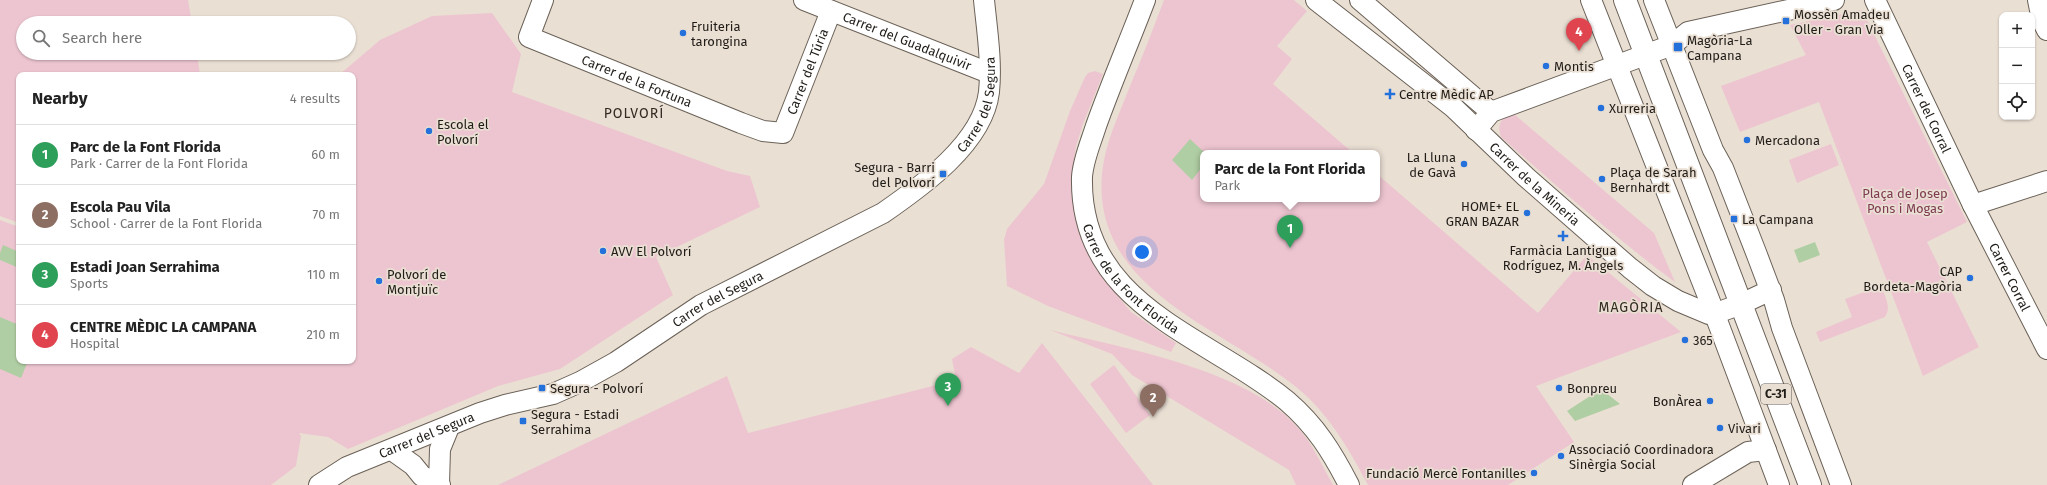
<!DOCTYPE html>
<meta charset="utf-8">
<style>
body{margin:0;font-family:"Fira Sans",sans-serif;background:#f2f2f2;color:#222}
.controls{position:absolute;right:12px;top:12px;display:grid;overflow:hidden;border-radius:8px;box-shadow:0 1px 3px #0004}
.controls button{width:36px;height:36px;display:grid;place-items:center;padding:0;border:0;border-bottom:1px solid #e0e0e0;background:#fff;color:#222;font:20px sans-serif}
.you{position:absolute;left:1142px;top:252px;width:14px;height:14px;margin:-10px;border:3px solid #fff;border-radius:50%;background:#1a73e8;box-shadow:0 0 0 6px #1a73e833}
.badge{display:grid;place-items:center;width:26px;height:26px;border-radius:50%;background:#2563eb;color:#fff;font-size:13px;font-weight:700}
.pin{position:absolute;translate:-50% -33px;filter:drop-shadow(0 1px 2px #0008)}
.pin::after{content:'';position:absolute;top:21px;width:14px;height:12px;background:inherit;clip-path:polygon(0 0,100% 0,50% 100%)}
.popup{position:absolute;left:1200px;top:150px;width:180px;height:52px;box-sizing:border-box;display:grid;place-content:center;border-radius:8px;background:#fff;filter:drop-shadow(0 1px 3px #0005);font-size:13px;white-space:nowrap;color:#767676}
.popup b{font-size:15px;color:#222}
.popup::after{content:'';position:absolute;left:50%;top:100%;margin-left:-8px;border:8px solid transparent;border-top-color:#fff}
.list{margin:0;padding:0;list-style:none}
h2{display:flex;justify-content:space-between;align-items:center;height:52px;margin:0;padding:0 16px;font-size:17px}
h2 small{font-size:13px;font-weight:400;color:#767676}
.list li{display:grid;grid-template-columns:26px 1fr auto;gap:12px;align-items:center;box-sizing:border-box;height:60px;padding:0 16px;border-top:1px solid #e0e0e0}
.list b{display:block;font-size:15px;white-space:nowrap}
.list p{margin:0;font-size:13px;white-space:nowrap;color:#767676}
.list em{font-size:13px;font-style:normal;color:#767676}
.icon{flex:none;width:22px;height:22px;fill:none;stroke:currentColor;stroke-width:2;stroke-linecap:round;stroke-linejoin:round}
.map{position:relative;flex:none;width:2047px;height:485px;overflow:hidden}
.search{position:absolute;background:#fff;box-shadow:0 1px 3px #0004;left:16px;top:16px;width:340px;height:44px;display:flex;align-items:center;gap:10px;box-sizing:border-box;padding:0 14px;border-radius:22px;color:#767676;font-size:15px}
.panel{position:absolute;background:#fff;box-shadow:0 1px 3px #0004;left:16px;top:72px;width:340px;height:292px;border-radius:8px}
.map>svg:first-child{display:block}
.green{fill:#edc5d0}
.water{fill:#b0cea3}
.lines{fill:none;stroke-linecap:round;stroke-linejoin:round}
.minor-casing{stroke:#6a6157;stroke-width:22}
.major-casing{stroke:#6a6157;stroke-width:24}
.minor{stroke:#fff;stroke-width:20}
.major{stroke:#fff;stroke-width:22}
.poi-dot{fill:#2571dc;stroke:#eadfd3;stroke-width:1.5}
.labels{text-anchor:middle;stroke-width:3.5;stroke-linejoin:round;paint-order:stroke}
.shield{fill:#eadfd3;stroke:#5d5650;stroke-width:1}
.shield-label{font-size:12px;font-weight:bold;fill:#201c18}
.poi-label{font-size:13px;fill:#201c18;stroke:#eadfd3;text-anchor:start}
.street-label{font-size:13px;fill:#201c18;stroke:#eadfd3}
.park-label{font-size:13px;fill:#7f3b52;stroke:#eadfd3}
.neighbourhood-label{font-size:14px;letter-spacing:1px;fill:#342c23;stroke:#eadfd3}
</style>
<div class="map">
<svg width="2047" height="485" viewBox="0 0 2047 485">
<rect width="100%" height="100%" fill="#eadfd3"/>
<g class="green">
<path d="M 0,0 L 188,0 L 192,23 L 23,23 L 23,53 L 197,53 L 200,75 L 19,75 L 19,223 L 0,216 Z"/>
<path d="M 1164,0 L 1294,0 L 1307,11 L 1277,46 L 1292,59 L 1273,84 L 1353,153 L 1203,153 L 1203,199 L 1377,199 L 1377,174 L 1538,313 L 1587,255 L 1681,332 L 1536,386 L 1574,442 L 1508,485 L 1368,485 C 1348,447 1326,409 1291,383 C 1218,326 1092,288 1102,174 C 1105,142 1119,115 1130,86 C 1142,58 1153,29 1164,0 Z"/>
<path d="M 1862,10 L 1967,222 L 1927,242 L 1979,347 L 1923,376 L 1819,102 L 1740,132 L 1721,86 L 1806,55 L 1790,25 Z"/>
<path d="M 492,13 L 521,54 L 512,92 L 727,171 L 750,176 L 760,207 L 656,257 L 673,295 L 560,369 L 498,386 L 348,449 L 328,437 L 299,433 L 301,436 L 296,466 L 271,485 L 0,485 L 0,220 L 19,227 L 19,361 L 353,361 L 353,75 L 339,75 L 380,40 L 432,16 Z"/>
<path d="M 1095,71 L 1103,74 L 1083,124 L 1076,146 L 1072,177 L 1074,211 L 1082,241 L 1096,269 L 1131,312 L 1176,343 L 1171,352 L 1048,306 L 1007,286 L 1004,240 L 1007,229 L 1044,184 L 1070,111 L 1085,77 L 1088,73 Z"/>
<path d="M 1510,113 L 1514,114 L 1654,233 L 1675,282 C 1614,237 1558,187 1501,137 C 1497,124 1500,121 1510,113 Z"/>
<path d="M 1831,144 L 1839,165 L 1797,183 L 1789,160 Z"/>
<path d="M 1881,286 C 1885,297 1892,307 1885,317 L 1820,342 L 1816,332 L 1852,317 L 1845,299 Z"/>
<path d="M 1050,330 C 1123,348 1247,369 1298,428 C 1313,444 1322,466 1333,485 L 1296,485 L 1289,470 L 1132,375 L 1112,354 Z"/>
<path d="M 1042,343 L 1153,485 L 498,485 L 727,376 L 748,433 L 956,380 L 952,359 L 971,347 L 1019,373 Z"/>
<path d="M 1114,365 L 1150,415 L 1126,433 L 1090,384 Z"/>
</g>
<g class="water">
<path d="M 1190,139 L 1205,153 L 1203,153 L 1203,166 L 1192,180 L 1172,160 Z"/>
<path d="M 1815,242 L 1820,255 L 1799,263 L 1794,250 Z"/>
<path d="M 3,245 L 19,252 L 19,268 L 0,260 L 0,253 Z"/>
<path d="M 0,317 L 19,325 L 19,361 L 28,361 L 21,378 L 0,369 Z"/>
<path d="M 1601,389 L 1620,404 L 1575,421 L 1567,411 Z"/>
</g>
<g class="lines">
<defs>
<g id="minor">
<path id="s1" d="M 543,0 L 529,37 L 741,123 L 763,131 L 783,133 L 831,11"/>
<path id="s2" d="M 804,0 L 989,73"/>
<path id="s3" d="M 1145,0 C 1129,42 1111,84 1096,126 C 1091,142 1083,160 1082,177 C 1079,306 1207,335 1287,401 C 1316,426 1332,452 1349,485"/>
<path id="s4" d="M 1316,0 L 1453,107 L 1526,177 L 1630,268 L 1653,286 L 1678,301 L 1709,314 L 1714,314 L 1741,304 L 1771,290"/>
<path d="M 1360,0 L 1491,112"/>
<path d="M 1591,0 L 1709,299 L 1779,485"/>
<path d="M 1654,0 L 1713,150 L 1723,168 L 1757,255 L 1774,300 L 1782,328 L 1841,485"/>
<path id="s5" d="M 1875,0 L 1973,205 L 2047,349"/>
<path d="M 2038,0 L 2042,20 L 2047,30"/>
<path d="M 1476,130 L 1491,112 L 1672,45 L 1688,32 L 1834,0"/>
<path d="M 1973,205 L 2047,181"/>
<path d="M 392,450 L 413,465 L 422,476 L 440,485"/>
<path d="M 439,484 L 440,449 L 449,427"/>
<path id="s6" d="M 319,485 L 347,467 L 480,413 L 505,405 L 553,394 L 580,382 L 616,362 L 701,305 L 883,213 C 922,186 983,143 989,92 C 992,62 987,30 984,0"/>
<path d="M 1693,485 L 1748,452 L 1766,450"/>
</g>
<path id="major" d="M 1625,0 L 1810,485"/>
</defs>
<use href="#minor" class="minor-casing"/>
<use href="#major" class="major-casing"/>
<use href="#minor" class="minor"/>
<use href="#major" class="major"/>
</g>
<g class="poi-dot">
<rect x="1782" y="17" width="8" height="8" rx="2"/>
<circle cx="683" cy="33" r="4"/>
<rect x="1673" y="42" width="10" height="10" rx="2"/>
<circle cx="1546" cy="66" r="4"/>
<path d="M1388 88h4v4h4v4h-4v4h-4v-4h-4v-4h4z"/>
<circle cx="1601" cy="108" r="4"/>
<circle cx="429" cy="131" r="4"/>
<circle cx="1747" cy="140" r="4"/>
<circle cx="1464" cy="164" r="4"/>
<rect x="939" y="170" width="8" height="8" rx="2"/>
<circle cx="1602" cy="179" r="4"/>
<circle cx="1527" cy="213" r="4"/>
<rect x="1730" y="215" width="8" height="8" rx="2"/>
<path d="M1561 230h4v4h4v4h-4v4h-4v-4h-4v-4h4z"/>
<circle cx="603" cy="251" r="4"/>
<circle cx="1970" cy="278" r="4"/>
<circle cx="379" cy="281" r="4"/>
<circle cx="1685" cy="340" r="4"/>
<rect x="538" y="384" width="8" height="8" rx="2"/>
<circle cx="1559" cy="388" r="4"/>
<circle cx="1710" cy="401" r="4"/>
<rect x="519" y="417" width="8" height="8" rx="2"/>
<circle cx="1720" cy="428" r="4"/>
<circle cx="1561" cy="456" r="4"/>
<circle cx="1534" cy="473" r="4"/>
</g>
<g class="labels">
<rect class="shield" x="1761" y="384" width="30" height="20" rx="3"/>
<g class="shield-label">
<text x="1776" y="398">C-31</text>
</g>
<g class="poi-label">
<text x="1794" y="19">Mossèn Amadeu<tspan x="1794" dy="15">Oller - Gran Via</tspan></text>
<text x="691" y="31">Fruiteria<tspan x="691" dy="15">tarongina</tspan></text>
<text x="1687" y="45">Magòria-La<tspan x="1687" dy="15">Campana</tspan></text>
<text x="1554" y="71">Montis</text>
<text x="1399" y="99">Centre Mèdic AP</text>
<text x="1609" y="113">Xurreria</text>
<text x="437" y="129">Escola el<tspan x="437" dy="15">Polvorí</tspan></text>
<text x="1755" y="145">Mercadona</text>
<text x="1456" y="162" text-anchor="end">La Lluna<tspan x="1456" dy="15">de Gavà</tspan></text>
<text x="935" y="172" text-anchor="end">Segura - Barri<tspan x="935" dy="15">del Polvorí</tspan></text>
<text x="1610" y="177">Plaça de Sarah<tspan x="1610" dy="15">Bernhardt</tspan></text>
<text x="1519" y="211" text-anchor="end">HOME+ EL<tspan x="1519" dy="15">GRAN BAZAR</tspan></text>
<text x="1742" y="224">La Campana</text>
<text x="1563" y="255" text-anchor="middle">Farmàcia Lantigua<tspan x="1563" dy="15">Rodríguez, M. Àngels</tspan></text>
<text x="611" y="256">AVV El Polvorí</text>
<text x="1962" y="276" text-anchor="end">CAP<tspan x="1962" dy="15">Bordeta-Magòria</tspan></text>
<text x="387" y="279">Polvorí de<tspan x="387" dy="15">Montjuïc</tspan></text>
<text x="1693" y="345">365</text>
<text x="550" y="393">Segura - Polvorí</text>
<text x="1567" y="393">Bonpreu</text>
<text x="1702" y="406" text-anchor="end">BonÀrea</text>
<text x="531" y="419">Segura - Estadi<tspan x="531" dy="15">Serrahima</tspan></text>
<text x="1728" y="433">Vivari</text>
<text x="1569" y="454">Associació Coordinadora<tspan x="1569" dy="15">Sinèrgia Social</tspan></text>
<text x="1526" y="478" text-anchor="end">Fundació Mercè Fontanilles</text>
</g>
<g class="street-label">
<text dy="5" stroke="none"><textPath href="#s2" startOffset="111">Carrer del Guadalquivir</textPath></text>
<text dy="5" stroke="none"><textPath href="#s1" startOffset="378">Carrer del Túria</textPath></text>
<text dy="5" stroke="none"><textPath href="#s1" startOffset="156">Carrer de la Fortuna</textPath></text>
<text dy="5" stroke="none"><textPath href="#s6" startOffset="779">Carrer del Segura</textPath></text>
<text dy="5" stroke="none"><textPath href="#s5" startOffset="120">Carrer del Corral</textPath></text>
<text dy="5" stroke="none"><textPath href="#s4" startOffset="286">Carrer de la Mineria</textPath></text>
<text dy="5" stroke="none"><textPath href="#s3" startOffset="307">Carrer de la Font Florida</textPath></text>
<text dy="5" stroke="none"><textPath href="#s5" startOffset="308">Carrer Corral</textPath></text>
<text dy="5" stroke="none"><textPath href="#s6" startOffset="443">Carrer del Segura</textPath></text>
<text dy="5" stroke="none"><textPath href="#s6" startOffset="119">Carrer del Segura</textPath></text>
</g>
<g class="park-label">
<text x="1905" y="198">Plaça de Josep<tspan x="1905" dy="15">Pons i Mogas</tspan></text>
</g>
<g class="neighbourhood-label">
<text x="634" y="118">POLVORÍ</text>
<text x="1631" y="312">MAGÒRIA</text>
</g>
</g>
</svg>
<div class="controls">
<button>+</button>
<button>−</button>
<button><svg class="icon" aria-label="locate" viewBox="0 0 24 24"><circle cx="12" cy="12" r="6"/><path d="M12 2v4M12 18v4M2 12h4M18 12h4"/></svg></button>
</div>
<div class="you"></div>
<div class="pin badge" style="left:1290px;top:248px;background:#2e9e5b">1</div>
<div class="popup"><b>Parc de la Font Florida</b>Park</div>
<div class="pin badge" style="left:1153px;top:417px;background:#8d6e63">2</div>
<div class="pin badge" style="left:948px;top:406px;background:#2e9e5b">3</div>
<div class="pin badge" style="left:1579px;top:51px;background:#e0444e">4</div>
<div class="search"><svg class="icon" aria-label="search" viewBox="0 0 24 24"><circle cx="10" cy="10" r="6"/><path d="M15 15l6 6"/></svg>Search here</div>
<section class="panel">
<h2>Nearby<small>4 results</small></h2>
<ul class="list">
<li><span class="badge" style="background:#2e9e5b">1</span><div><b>Parc de la Font Florida</b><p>Park · Carrer de la Font Florida</p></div><em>60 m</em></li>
<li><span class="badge" style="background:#8d6e63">2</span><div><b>Escola Pau Vila</b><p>School · Carrer de la Font Florida</p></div><em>70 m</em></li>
<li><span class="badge" style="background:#2e9e5b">3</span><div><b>Estadi Joan Serrahima</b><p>Sports</p></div><em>110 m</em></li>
<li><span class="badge" style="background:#e0444e">4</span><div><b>CENTRE MÈDIC LA CAMPANA</b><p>Hospital</p></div><em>210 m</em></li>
</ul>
</section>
</div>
